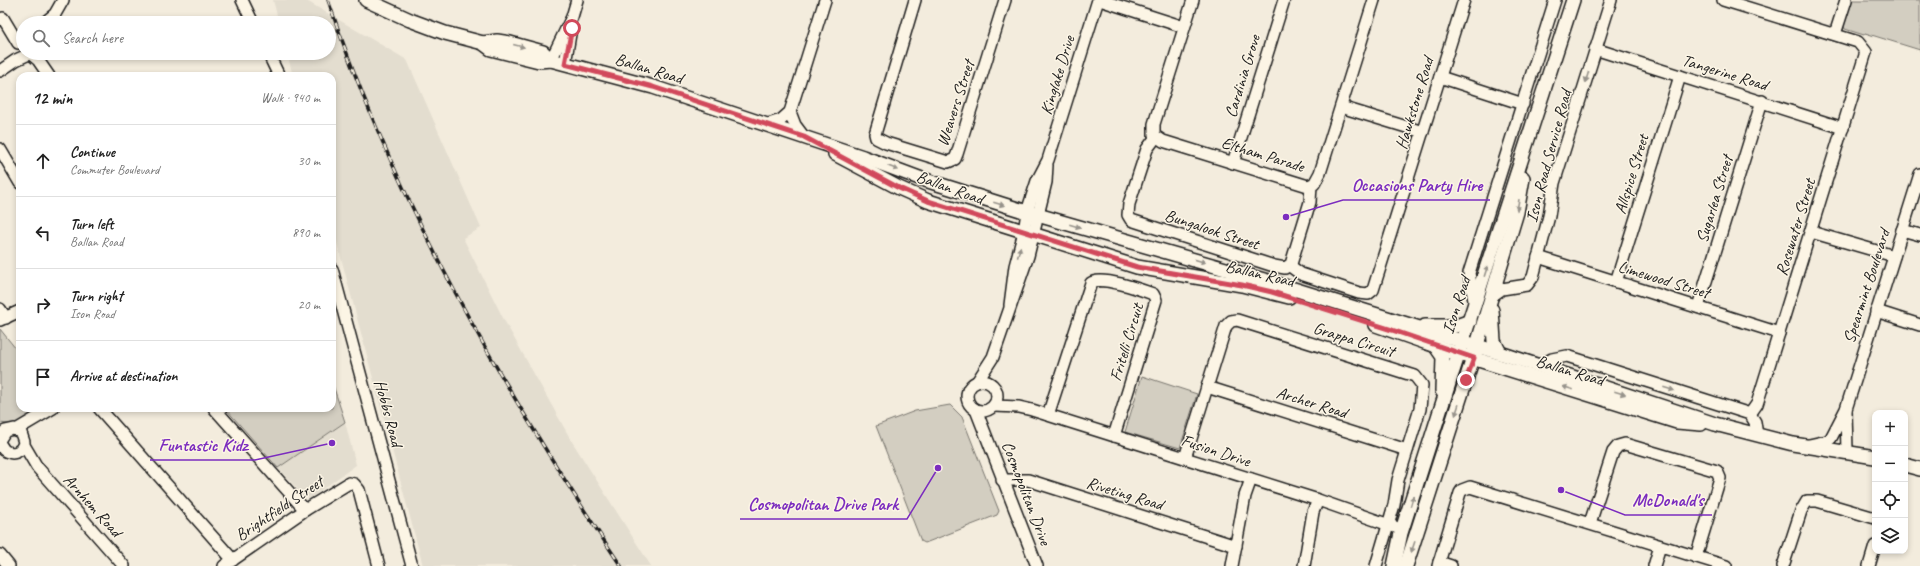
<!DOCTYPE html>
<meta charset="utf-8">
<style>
body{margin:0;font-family:Caveat,sans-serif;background:#f6f6f6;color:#222}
.controls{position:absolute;right:12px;bottom:12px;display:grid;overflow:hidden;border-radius:8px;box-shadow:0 2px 6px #0003}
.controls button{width:36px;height:36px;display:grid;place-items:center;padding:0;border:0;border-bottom:1px solid #e0e0e0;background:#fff;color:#222;font:20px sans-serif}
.stop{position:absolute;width:12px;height:12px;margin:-9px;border:3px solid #d1495b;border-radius:50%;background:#fff}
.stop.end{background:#d1495b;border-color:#fff;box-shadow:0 1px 4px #0008}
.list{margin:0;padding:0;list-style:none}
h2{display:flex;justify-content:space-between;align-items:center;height:52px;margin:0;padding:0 16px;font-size:17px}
h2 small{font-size:13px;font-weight:400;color:#767676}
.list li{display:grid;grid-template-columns:26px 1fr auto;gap:12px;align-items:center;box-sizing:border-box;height:72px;padding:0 16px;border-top:1px solid #e0e0e0}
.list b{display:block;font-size:15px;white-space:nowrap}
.list p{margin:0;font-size:13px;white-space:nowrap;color:#767676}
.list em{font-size:13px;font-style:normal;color:#767676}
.icon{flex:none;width:22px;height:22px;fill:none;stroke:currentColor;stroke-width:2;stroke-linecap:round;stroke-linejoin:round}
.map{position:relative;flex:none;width:1920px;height:566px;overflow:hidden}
.search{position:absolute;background:#fff;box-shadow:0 2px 6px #0003;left:16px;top:16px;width:320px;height:44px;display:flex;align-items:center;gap:10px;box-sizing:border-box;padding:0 14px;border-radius:22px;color:#767676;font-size:15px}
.panel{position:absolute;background:#fff;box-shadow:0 2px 6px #0003;left:16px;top:72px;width:320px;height:340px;border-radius:12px}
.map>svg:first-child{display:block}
.built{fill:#e3ddcf}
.green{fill:#d3cec1;stroke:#78756e}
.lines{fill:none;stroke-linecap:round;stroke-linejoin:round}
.minor-casing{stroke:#1c1c1c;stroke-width:14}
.major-casing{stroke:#1c1c1c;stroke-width:16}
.minor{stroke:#fcf5e5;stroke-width:11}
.major{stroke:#fcf5e5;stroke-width:13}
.rail-casing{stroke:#1c1c1c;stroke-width:3.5}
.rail{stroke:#fcf5e5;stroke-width:2;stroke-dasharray:6;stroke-linecap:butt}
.oneway{fill:#97938b}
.route{stroke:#d1495b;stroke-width:5}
.labels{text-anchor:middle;stroke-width:3;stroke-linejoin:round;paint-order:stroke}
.street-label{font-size:17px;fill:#1c1c1c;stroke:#fcf5e5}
.leader{fill:none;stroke:#7b2cbf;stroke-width:1.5}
.callout-dot{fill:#7b2cbf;stroke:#fcf5e5;stroke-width:1.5}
.callout-label{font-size:18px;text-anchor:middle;font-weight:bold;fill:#7b2cbf;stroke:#fcf5e5;stroke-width:3;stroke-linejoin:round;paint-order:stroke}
</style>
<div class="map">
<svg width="1920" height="566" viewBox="0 0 1920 566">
<rect width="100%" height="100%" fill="#f3ecdd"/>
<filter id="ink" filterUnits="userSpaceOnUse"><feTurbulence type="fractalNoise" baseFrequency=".025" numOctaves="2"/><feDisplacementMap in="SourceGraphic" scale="8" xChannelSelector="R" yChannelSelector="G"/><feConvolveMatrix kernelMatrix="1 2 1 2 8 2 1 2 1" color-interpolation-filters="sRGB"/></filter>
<g filter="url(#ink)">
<g class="built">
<path d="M 273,0 L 305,0 L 407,60 L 481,228 L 463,238 L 504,320 L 571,440 L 651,566 L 423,566 L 332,224 L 332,76 L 293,76 L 287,53 L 329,53 L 329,23 L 279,23 Z"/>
<path d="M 345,422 L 356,465 L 310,498 L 305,497 L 278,468 Z"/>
</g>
<g class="green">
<path d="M 1851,0 L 1920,0 L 1920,50 L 1865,33 L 1864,35 L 1845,29 L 1843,25 Z"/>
<path d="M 0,329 L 20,354 L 20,408 L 43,408 L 16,425 L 0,423 Z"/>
<path d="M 1142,376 L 1197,394 L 1180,448 L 1125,432 Z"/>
<path d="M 332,382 L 345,422 L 278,468 L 225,408 L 332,408 Z"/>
<path d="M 950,405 L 962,417 L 999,511 L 997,515 L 925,543 L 921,541 L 876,426 L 915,411 Z"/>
</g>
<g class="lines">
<defs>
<g id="minor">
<path d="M 242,0 L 253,23"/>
<path d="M 915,0 L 875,134 L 876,138 L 886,143 L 948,162 L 955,159 L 957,154 L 1005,0"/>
<path d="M 1100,0 L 1184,27"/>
<path d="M 1193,0 L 1154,124 L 1154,135 L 1163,141 L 1308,186 L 1314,184 L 1320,173 L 1374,0"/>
<path d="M 1723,0 L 1858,42 L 1866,52 L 1757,404 L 1750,414"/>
<path d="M 3,18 L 18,43"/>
<path d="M 44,23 L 55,14 L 63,0"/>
<path d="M 1835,34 L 1846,0"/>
<path d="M 1595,49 L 1843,128"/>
<path d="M 268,53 L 279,76"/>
<path d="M 31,54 L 38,60 L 49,76"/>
<path d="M 551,60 L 572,17 L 577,0"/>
<path d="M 565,64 L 571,28"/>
<path d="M 0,71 L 16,60 L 29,54"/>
<path d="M 1440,77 L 1523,104"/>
<path d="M 1341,107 L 1423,132"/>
<path d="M 790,112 L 795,125 L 804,137"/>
<path d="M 766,125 L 781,120 L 790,112 L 825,0"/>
<path d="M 1156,137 L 1147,149 L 1129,204 L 1128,215 L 1131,220 L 1274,266 L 1285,268 L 1291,264 L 1310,202 L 1311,185"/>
<path d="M 0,149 L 20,183"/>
<path d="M 1233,163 L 1284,0"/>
<path d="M 1902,230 L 1920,235"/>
<path d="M 1811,232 L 1894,256"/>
<path d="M 1538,257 L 1779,333"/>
<path d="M 1290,266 L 1301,274 L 1359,293 L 1368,294 L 1373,290 L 1464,0"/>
<path d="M 332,269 L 412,566"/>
<path d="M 1616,282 L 1680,76"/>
<path d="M 1492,296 L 1502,289 L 1527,285 L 1533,277 L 1549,216 L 1554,183 L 1611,0"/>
<path d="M 1010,305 L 1015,266 L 1024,232 L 1027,212 L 1037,181 L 1048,160 L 1098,0"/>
<path d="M 1475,306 L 1469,273 L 1555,0"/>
<path d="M 1698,307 L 1762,101"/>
<path d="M 0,309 L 6,318"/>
<path d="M 1876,311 L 1920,325"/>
<path d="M 0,320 L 20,311"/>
<path d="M 1539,366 L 1552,359 L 1567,356 L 1750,414 L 1755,422 L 1757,435"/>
<circle cx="982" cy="396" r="15"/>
<path d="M 977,382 L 993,357 L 1028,256 L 1046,182 L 1047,165"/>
<path d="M 1207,387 L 1407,450"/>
<path d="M 994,406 L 1019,407 L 1032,410 L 1318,500 L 1395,527"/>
<path d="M 99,408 L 233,560"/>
<path d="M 214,408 L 305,510"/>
<path d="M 976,410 L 1037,566"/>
<path d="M 1846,410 L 1847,452"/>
<path d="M 1048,415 L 1091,283 C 1100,275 1142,290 1153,294 L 1156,300 L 1114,436"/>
<path d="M 16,430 L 53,408"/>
<path d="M 0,439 L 5,431 L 14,429 L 21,433 L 24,442 C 22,452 13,456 4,450 L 0,444"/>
<path d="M 24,445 L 37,467 L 124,566"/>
<path d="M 1809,445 L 1827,441 L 1831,438 L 1846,409 L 1920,174"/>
<path d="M 1185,458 L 1226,326 L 1231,321 L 1237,320 L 1415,376 L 1422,385 L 1420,409 L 1398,480 L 1394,505 L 1376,566"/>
<path d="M 1002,480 L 1028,480 L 1236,546"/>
<path d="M 1590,523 L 1613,452 L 1618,446 L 1625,444 L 1717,471 L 1720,478 L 1696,557"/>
<path d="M 0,555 L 9,566"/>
<path d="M 1439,562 L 1451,566"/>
<path d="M 224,566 L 305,510 L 349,483 L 354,484 L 359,490 L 379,566"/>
<path d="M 1232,566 L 1245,496 L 1251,479"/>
<path d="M 1304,566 L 1313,512 L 1318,500"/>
<path d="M 1438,566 L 1460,493 L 1462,490 L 1470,487 L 1726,566"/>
<path d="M 1654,566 L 1660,546"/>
<path d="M 1783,566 L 1801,511 L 1807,501 L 1817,501 L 1875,518"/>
<path d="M 1869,566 L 1875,546"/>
</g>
<g id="major">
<path d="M 366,0 L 410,20 L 445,33 L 483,43 L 491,49 L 539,61 L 551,60 L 653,87 L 863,157 L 922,179 L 1027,212 L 1271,282 L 1500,353 L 1715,424 L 1793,444 L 1875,457"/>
<path d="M 483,43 L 497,41 L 510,43 L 543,52 L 551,60"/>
<path d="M 835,154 L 899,188 L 928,201 L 1137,267 L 1242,285 L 1289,297"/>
<path d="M 1492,310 L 1494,341 L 1500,353"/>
<path d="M 1376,325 L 1450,351 L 1677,422 L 1701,424"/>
<path d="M 1425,326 L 1456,326 L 1470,321"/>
<path d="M 1436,347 L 1443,357 L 1442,391"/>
<path d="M 1905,465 L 1920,469"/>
<path d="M 1394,566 L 1401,533 L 1440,411 L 1573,0"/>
<path d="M 1406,566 L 1473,358 L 1517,212 L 1523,178"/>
</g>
</defs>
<use href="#minor" class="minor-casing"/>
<use href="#major" class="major-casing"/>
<use href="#minor" class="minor"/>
<use href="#major" class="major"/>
<defs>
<path id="rail" d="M 328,0 C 396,203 502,389 621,566"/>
</defs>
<use href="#rail" class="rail-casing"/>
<use href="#rail" class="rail"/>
</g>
<defs><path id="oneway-solid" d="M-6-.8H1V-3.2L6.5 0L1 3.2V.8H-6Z"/></defs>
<g class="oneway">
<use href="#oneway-solid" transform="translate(519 46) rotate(14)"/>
<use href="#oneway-solid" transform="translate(1587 77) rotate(107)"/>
<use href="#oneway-solid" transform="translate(893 168) rotate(21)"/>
<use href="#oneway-solid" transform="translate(999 204) rotate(17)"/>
<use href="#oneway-solid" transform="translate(1518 205) rotate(100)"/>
<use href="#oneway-solid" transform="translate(1075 226) rotate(16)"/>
<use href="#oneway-solid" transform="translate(1019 252) rotate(-75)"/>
<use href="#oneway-solid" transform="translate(1200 261) rotate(16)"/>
<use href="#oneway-solid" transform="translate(1486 271) rotate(-72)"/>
<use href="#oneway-solid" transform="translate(1568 388) rotate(-163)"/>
<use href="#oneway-solid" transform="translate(1669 389) rotate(18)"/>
<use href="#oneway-solid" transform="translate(1620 393) rotate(18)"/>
<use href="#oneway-solid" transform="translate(1457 410) rotate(108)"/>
<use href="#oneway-solid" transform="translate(1412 501) rotate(-73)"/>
<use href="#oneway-solid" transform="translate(1413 547) rotate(109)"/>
</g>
</g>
<g class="lines" filter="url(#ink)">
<path class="route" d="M 572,28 L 565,64 L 653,87 L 804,137 L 899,188 L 928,201 L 1137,267 L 1242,285 L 1272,292 L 1392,330 L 1474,358 L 1466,380"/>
</g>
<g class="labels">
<g class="street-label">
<text transform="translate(649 68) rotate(17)" y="6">Ballan Road</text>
<text transform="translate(1725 72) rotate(17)" y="6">Tangerine Road</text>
<text transform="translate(1057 75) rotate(-73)" y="6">Kinglake Drive</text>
<text transform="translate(1242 76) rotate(-73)" y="6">Cardinia Grove</text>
<text transform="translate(955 103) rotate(-72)" y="6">Weavers Street</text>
<text transform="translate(1414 103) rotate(-73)" y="6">Hawkstone Road</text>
<text transform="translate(1263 154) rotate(17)" y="6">Eltham Parade</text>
<text transform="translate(1548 156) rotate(-75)" y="6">Ison Road Service Road</text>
<text transform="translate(1631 174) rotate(-73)" y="6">Allspice Street</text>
<text transform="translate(950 187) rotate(20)" y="6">Ballan Road</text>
<text transform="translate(1714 199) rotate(-73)" y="6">Sugarlea Street</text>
<text transform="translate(1795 227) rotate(-73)" y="6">Rosewater Street</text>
<text transform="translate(1212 229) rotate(18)" y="6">Bungalook Street</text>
<text transform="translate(1260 273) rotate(13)" y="6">Ballan Road</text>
<text transform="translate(1664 279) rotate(17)" y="6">Limewood Street</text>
<text transform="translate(1866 286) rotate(-72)" y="6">Spearmint Boulevard</text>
<text transform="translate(1456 305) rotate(-72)" y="6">Ison Road</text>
<text transform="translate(1354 339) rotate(17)" y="6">Grappa Circuit</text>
<text transform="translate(1126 342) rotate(-73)" y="6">Fritelli Circuit</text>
<text transform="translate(1570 370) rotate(17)" y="6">Ballan Road</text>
<text transform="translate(1312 402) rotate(17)" y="6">Archer Road</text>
<text transform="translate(389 413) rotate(75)" y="6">Hobbs Road</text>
<text transform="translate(1216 450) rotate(18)" y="6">Fusion Drive</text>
<text transform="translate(1027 493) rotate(69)" y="6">Cosmopolitan Drive</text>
<text transform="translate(1125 493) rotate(17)" y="6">Riveting Road</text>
<text transform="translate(93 505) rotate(48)" y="6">Arnhem Road</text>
<text transform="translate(279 508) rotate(-34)" y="6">Brightfield Street</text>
</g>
</g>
<path class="leader" d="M1286 217L1343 200H1490M332 443L255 460H150M1561 490L1625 515H1712M938 468L907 519H740"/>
<g class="callout-dot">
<circle cx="1286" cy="217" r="4"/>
<circle cx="332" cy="443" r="4"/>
<circle cx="1561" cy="490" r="4"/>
<circle cx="938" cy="468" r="4"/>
</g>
<g class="callout-label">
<text x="1417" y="191">Occasions Party Hire</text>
<text x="203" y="451">Funtastic Kidz</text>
<text x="1668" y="506">McDonald's</text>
<text x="823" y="510">Cosmopolitan Drive Park</text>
</g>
</svg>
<div class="controls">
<button>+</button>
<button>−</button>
<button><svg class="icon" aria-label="locate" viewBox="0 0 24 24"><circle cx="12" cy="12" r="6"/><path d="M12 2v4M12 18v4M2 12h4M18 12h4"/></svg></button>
<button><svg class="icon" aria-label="layers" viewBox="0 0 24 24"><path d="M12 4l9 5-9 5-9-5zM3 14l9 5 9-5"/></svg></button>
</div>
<div class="stop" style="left:572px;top:28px"></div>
<div class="stop end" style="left:1466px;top:380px"></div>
<div class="search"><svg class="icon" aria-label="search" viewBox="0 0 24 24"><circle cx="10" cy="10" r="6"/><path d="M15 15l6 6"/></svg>Search here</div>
<section class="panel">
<h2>12 min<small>Walk · 940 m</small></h2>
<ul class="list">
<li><svg class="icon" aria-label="ahead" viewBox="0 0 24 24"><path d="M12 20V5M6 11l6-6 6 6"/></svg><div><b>Continue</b><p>Commuter Boulevard</p></div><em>30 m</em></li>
<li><svg class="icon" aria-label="left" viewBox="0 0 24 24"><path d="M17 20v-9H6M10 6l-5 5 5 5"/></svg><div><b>Turn left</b><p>Ballan Road</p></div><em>890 m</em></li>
<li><svg class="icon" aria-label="right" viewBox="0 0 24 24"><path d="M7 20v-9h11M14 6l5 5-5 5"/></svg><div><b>Turn right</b><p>Ison Road</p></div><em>20 m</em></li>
<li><svg class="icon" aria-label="arrive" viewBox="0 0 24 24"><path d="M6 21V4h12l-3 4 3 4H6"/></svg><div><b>Arrive at destination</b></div></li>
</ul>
</section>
</div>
